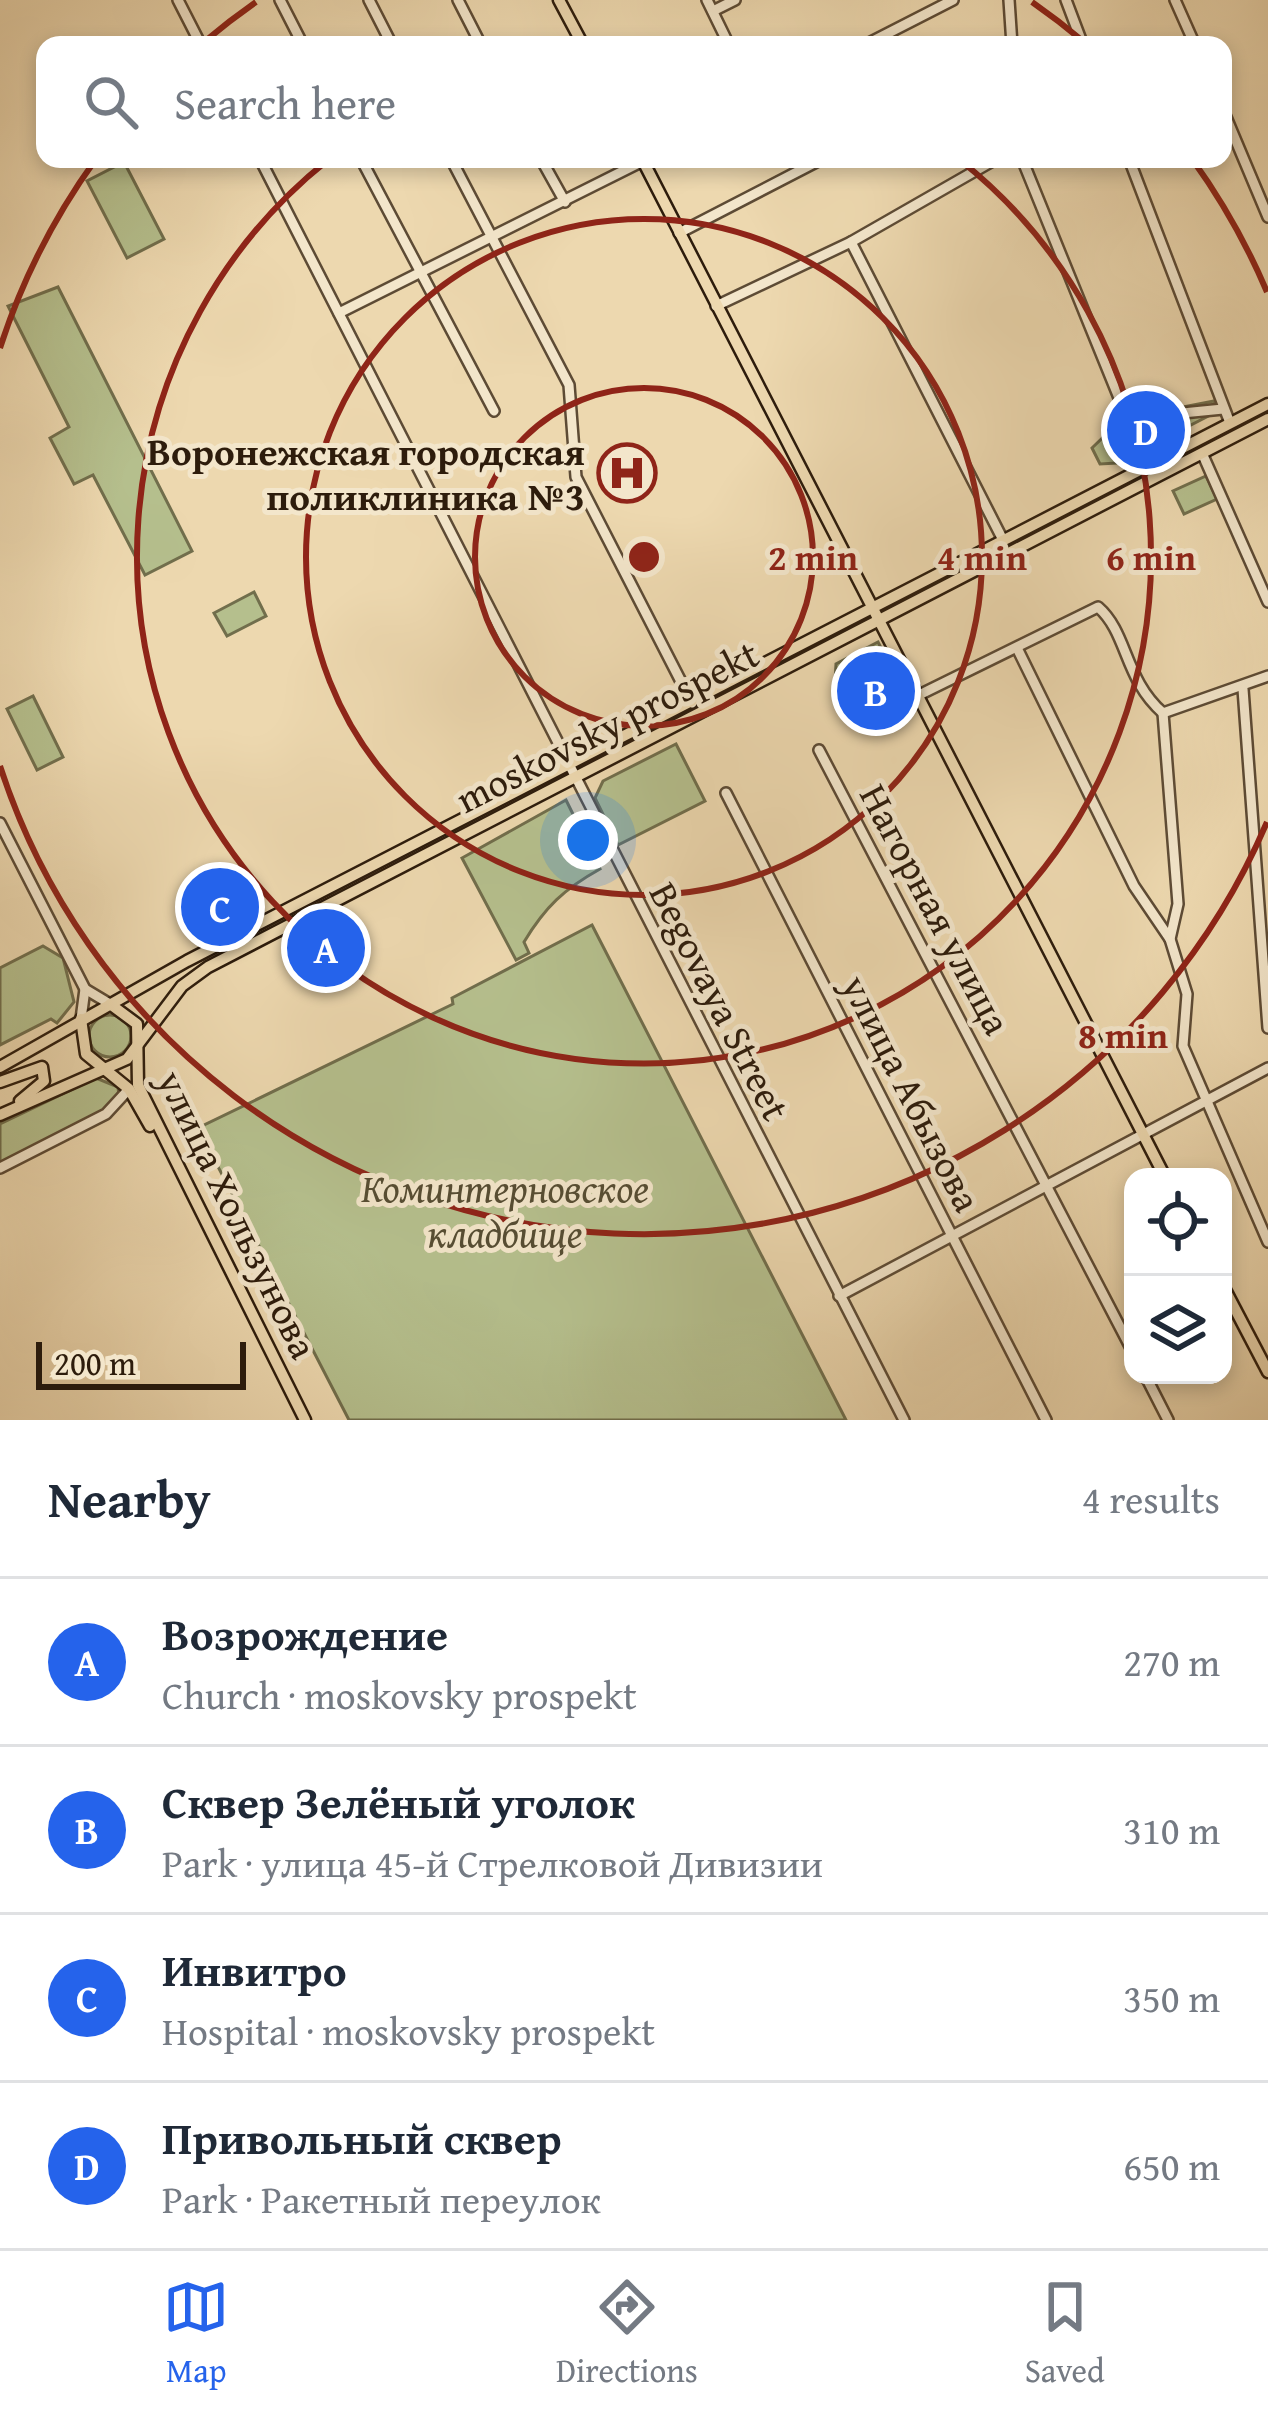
<!DOCTYPE html>
<meta charset="utf-8">
<style>
body{margin:0;font-family:"Gentium Book Plus",serif;background:#f6f6f7;color:#1f2937}
.controls{position:absolute;right:36px;bottom:36px;display:grid;overflow:hidden;border-radius:24px;box-shadow:0 6px 18px #0003}
.controls button{width:108px;height:108px;display:grid;place-items:center;padding:0;border:0;border-bottom:3px solid #e0e1e3;background:#fff;color:#1f2937;font:60px sans-serif}
.scale{position:absolute;left:36px;bottom:30px;width:210px;box-sizing:border-box;padding-left:12px;border:6px solid #2d1c0c;border-top:0;font-size:33px;line-height:42px;white-space:nowrap;color:#2d1c0c;-webkit-text-stroke:9px #f3e6cb;paint-order:stroke}
.you{position:absolute;left:588px;top:840px;width:42px;height:42px;margin:-30px;border:9px solid #fff;border-radius:50%;background:#1a73e8;box-shadow:0 0 0 18px #1a73e833}
.badge{display:grid;place-items:center;width:78px;height:78px;border-radius:50%;background:#2563eb;color:#fff;font-size:39px;font-weight:700}
.pin{position:absolute;translate:-50% -50%;border:6px solid #fff;box-shadow:0 3px 12px #0006}
.list{margin:0;padding:0;list-style:none}
h2{display:flex;justify-content:space-between;align-items:center;height:156px;margin:0;padding:0 48px;font-size:51px}
h2 small{font-size:39px;font-weight:400;color:#747a83}
.list li{display:grid;grid-template-columns:78px 1fr auto;gap:36px;align-items:center;box-sizing:border-box;height:168px;padding:0 48px;border-top:3px solid #e0e1e3}
.list b{display:block;font-size:45px;white-space:nowrap}
.list p{margin:0;font-size:39px;white-space:nowrap;color:#747a83}
.list em{font-size:39px;font-style:normal;color:#747a83}
.icon{flex:none;width:66px;height:66px;fill:none;stroke:currentColor;stroke-width:2;stroke-linecap:round;stroke-linejoin:round}
.map{position:relative;flex:none;width:1268px;height:1420px;overflow:hidden}
.search{position:absolute;background:#fff;box-shadow:0 6px 18px #0003;left:36px;right:36px;top:36px;height:132px;display:flex;align-items:center;gap:30px;box-sizing:border-box;padding:0 42px;border-radius:24px;color:#747a83;font-size:45px}
.sheet{height:828px;background:#fff}
nav{display:flex;justify-content:space-around;align-items:center;box-sizing:border-box;height:168px;border-top:3px solid #e0e1e3;background:#fff;font-size:33px;color:#747a83}
nav a{display:grid;justify-items:center;gap:6px}
nav .on{color:#2563eb}
.map>svg:first-child{display:block}
.green{fill:#b5bf8d;stroke:#716e4c;stroke-width:3}
.lines{fill:none;stroke-linecap:round;stroke-linejoin:round}
.minor-casing{stroke:#5d4b35;stroke-width:14}
.major-casing{stroke:#2d1c0c;stroke-width:15}
.minor{stroke:#f3e6cb;stroke-width:9}
.major{stroke:#edd8af;stroke-width:10}
.ring{fill:none;stroke:#8f2418;stroke-width:6}
.labels{text-anchor:middle;stroke-width:10;stroke-linejoin:round;paint-order:stroke}
.poi-label{font-size:39px;font-weight:bold;fill:#2d1c0c;stroke:#f3e6cb;text-anchor:end}
.street-label{font-size:39px;fill:#2d1c0c;stroke:#f3e6cb}
.park-label{font-size:39px;font-style:italic;fill:#564d33;stroke:#f3e6cb}
.centre{fill:#8f2418;stroke:#f3e6cb;stroke-width:6}
.ring-label{font-size:36px;text-anchor:middle;font-weight:bold;fill:#8f2418;stroke:#f3e6cb;stroke-width:10;stroke-linejoin:round;paint-order:stroke}
</style>
<div class="map">
<svg width="1268" height="1420" viewBox="0 0 1268 1420">
<rect width="100%" height="100%" fill="#edd8af"/>
<filter id="stains"><feTurbulence type="fractalNoise" baseFrequency=".00167" numOctaves="4"/><feColorMatrix values="0 0 0 0 .2 0 0 0 0 .09 0 0 0 0 .02 0 0 0 .5 -.17"/></filter>
<radialGradient id="worn" r=".72"><stop offset=".6" stop-color="#630" stop-opacity="0"/><stop offset="1" stop-color="#630" stop-opacity=".3"/></radialGradient>
<g class="green">
<path d="M 124,162 L 164,239 L 127,258 L 87,181 Z"/>
<path d="M 58,287 L 192,551 L 145,575 L 93,475 L 74,484 L 50,438 L 69,427 L 8,306 Z"/>
<path d="M 1214,401 L 1218,411 L 1117,463 L 1100,464 L 1092,448 L 1122,419 Z"/>
<path d="M 1206,476 L 1217,499 L 1184,514 L 1173,491 Z"/>
<path d="M 254,592 L 266,616 L 227,636 L 214,613 Z"/>
<path d="M 878,642 L 907,699 L 855,726 L 846,710 L 849,684 L 835,682 L 836,664 Z"/>
<path d="M 33,696 L 63,757 L 37,770 L 7,709 Z"/>
<path d="M 676,744 L 705,801 L 618,845 L 595,798 L 603,781 Z"/>
<path d="M 566,800 L 600,869 C 564,889 545,907 524,942 L 529,953 L 516,960 L 462,858 Z"/>
<path d="M 592,925 L 846,1420 L 349,1420 L 198,1128 L 453,1004 L 452,998 Z"/>
<path d="M 43,946 L 63,958 L 74,1002 L 57,1023 L 51,1019 L 0,1045 L 0,968 Z"/>
<circle cx="110" cy="1036" r="21"/>
<path d="M 96,1078 L 118,1087 L 119,1096 L 109,1107 L 0,1163 L 0,1124 Z"/>
</g>
<g class="lines">
<defs>
<g id="minor">
<path d="M 178,0 L 201,45"/>
<path d="M 280,0 L 303,45"/>
<path d="M 369,0 L 392,45"/>
<path d="M 458,0 L 481,45"/>
<path d="M 707,0 L 729,45"/>
<path d="M 1009,0 L 1012,45"/>
<path d="M 1066,0 L 1083,45"/>
<path d="M 1175,0 L 1195,45"/>
<path d="M 713,11 L 735,0"/>
<path d="M 865,45 L 953,0"/>
<path d="M 1223,110 L 1268,217"/>
<path d="M 260,159 L 904,1420"/>
<path d="M 361,159 L 494,411"/>
<path d="M 451,159 L 569,385 L 576,477 L 692,703"/>
<path d="M 541,159 L 565,202"/>
<path d="M 1022,159 L 1124,410 L 1132,418 L 1223,409"/>
<path d="M 1129,159 L 1230,423"/>
<path d="M 679,233 L 822,159"/>
<path d="M 851,242 L 1003,540"/>
<path d="M 716,306 L 851,242 L 996,159"/>
<path d="M 339,313 L 645,160"/>
<path d="M 1202,453 L 1268,602"/>
<path d="M 1018,650 L 1134,886 L 1170,939"/>
<path d="M 1243,689 L 1268,1028"/>
<path d="M 917,696 L 1098,607 C 1128,633 1124,679 1163,713 L 1268,676"/>
<path d="M 1163,713 L 1178,904 L 1170,939 L 1187,994 L 1183,1046 L 1268,1242"/>
<path d="M 819,750 L 1133,1352"/>
<path d="M 726,793 L 1046,1420"/>
<path d="M 0,823 L 85,989 L 110,1004"/>
<path d="M 81,1019 L 85,989"/>
<path d="M 0,1168 L 106,1114 L 129,1089"/>
<path d="M 839,1296 L 1268,1068"/>
<path d="M 1145,1375 L 1168,1420"/>
</g>
<g id="major">
<path d="M 559,0 L 583,45"/>
<path d="M 642,159 L 1165,1177"/>
<path d="M 110,1004 L 137,1024 L 138,1085 L 305,1420"/>
<path d="M 81,1019 L 86,1054 L 129,1089 L 150,1126"/>
<path d="M 0,1067 L 187,961 L 1268,404"/>
<path d="M 0,1082 L 42,1067 L 44,1081 L 20,1101"/>
<path d="M 0,1115 L 127,1059 L 182,986 L 208,967 L 1268,419"/>
<path d="M 1223,1286 L 1268,1372"/>
</g>
</defs>
<use href="#minor" class="minor-casing"/>
<use href="#major" class="major-casing"/>
<use href="#minor" class="minor"/>
<use href="#major" class="major"/>
</g>
<g class="ring">
<circle cx="644" cy="557" r="169"/>
<circle cx="644" cy="557" r="338"/>
<path d="M960 160A507 507 0 1 1 328 160"/>
<path d="M1267 822A677 677 0 0 1 0 766M0 348A677 677 0 0 1 96 159M204 42A677 677 0 0 1 256 2M1032 2A677 677 0 0 1 1084 42M1192 159A677 677 0 0 1 1267 292"/>
</g>
<defs>
<symbol id="hospital-ring" viewBox="-11 -11 22 22"><circle r="9.5" fill="#f3e6cb" stroke="#8f2418" stroke-width="1.5"/><path d="M-5-5h3v3.5h4V-5h3V5h-3V1.5h-4V5h-3Z" fill="#8f2418"/></symbol>
</defs>
<g fill-rule="evenodd">
<use href="#hospital-ring" x="594" y="440" width="66" height="66"/>
</g>
<g class="labels">
<g class="poi-label">
<text x="585" y="465">Воронежская городская<tspan x="585" dy="45">поликлиника №3</tspan></text>
</g>
<g class="street-label">
<text transform="translate(607 726) rotate(-27)" y="14">moskovsky prospekt</text>
<text transform="translate(936 909) rotate(62)" y="14">Нагорная улица</text>
<text transform="translate(720 1001) rotate(63)" y="14">Begovaya Street</text>
<text transform="translate(912 1093) rotate(63)" y="14">улица Абызова</text>
<text transform="translate(238 1214) rotate(64)" y="14">улица Хользунова</text>
</g>
<g class="park-label">
<text x="505" y="1202">Коминтерновское<tspan x="505" dy="45">кладбище</tspan></text>
</g>
</g>
<circle cx="644" cy="557" r="18" class="centre"/>
<g class="ring-label">
<text x="813" y="570">2 min</text>
<text x="982" y="570">4 min</text>
<text x="1151" y="570">6 min</text>
<text x="1123" y="1048">8 min</text>
</g>
<rect width="100%" height="100%" filter="url(#stains)"/>
<rect width="100%" height="100%" fill="url(#worn)"/>
</svg>
<div class="controls">
<button><svg class="icon" aria-label="locate" viewBox="0 0 24 24"><circle cx="12" cy="12" r="6"/><path d="M12 2v4M12 18v4M2 12h4M18 12h4"/></svg></button>
<button><svg class="icon" aria-label="layers" viewBox="0 0 24 24"><path d="M12 4l9 5-9 5-9-5zM3 14l9 5 9-5"/></svg></button>
</div>
<div class="scale">200 m</div>
<div class="you"></div>
<div class="pin badge" style="left:326px;top:948px">A</div>
<div class="pin badge" style="left:876px;top:691px">B</div>
<div class="pin badge" style="left:220px;top:907px">C</div>
<div class="pin badge" style="left:1146px;top:430px">D</div>
<div class="search"><svg class="icon" aria-label="search" viewBox="0 0 24 24"><circle cx="10" cy="10" r="6"/><path d="M15 15l6 6"/></svg>Search here</div>
</div>
<section class="sheet">
<h2>Nearby<small>4 results</small></h2>
<ul class="list">
<li><span class="badge">A</span><div><b>Возрождение</b><p>Church · moskovsky prospekt</p></div><em>270 m</em></li>
<li><span class="badge">B</span><div><b>Сквер Зелёный уголок</b><p>Park · улица 45-й Стрелковой Дивизии</p></div><em>310 m</em></li>
<li><span class="badge">C</span><div><b>Инвитро</b><p>Hospital · moskovsky prospekt</p></div><em>350 m</em></li>
<li><span class="badge">D</span><div><b>Привольный сквер</b><p>Park · Ракетный переулок</p></div><em>650 m</em></li>
</ul>
</section>
<nav>
<a class="on"><svg class="icon" aria-label="map" viewBox="0 0 24 24"><path d="M3 6l6-2 6 2 6-2v14l-6 2-6-2-6 2zM9 4v14M15 6v14"/></svg>Map</a>
<a><svg class="icon" aria-label="directions" viewBox="0 0 24 24"><path d="M12 3l9 9-9 9-9-9zM9 14v-3h6M13 9l2 2-2 2"/></svg>Directions</a>
<a><svg class="icon" aria-label="saved" viewBox="0 0 24 24"><path d="M7 4h10v16l-5-4-5 4z"/></svg>Saved</a>
</nav>
